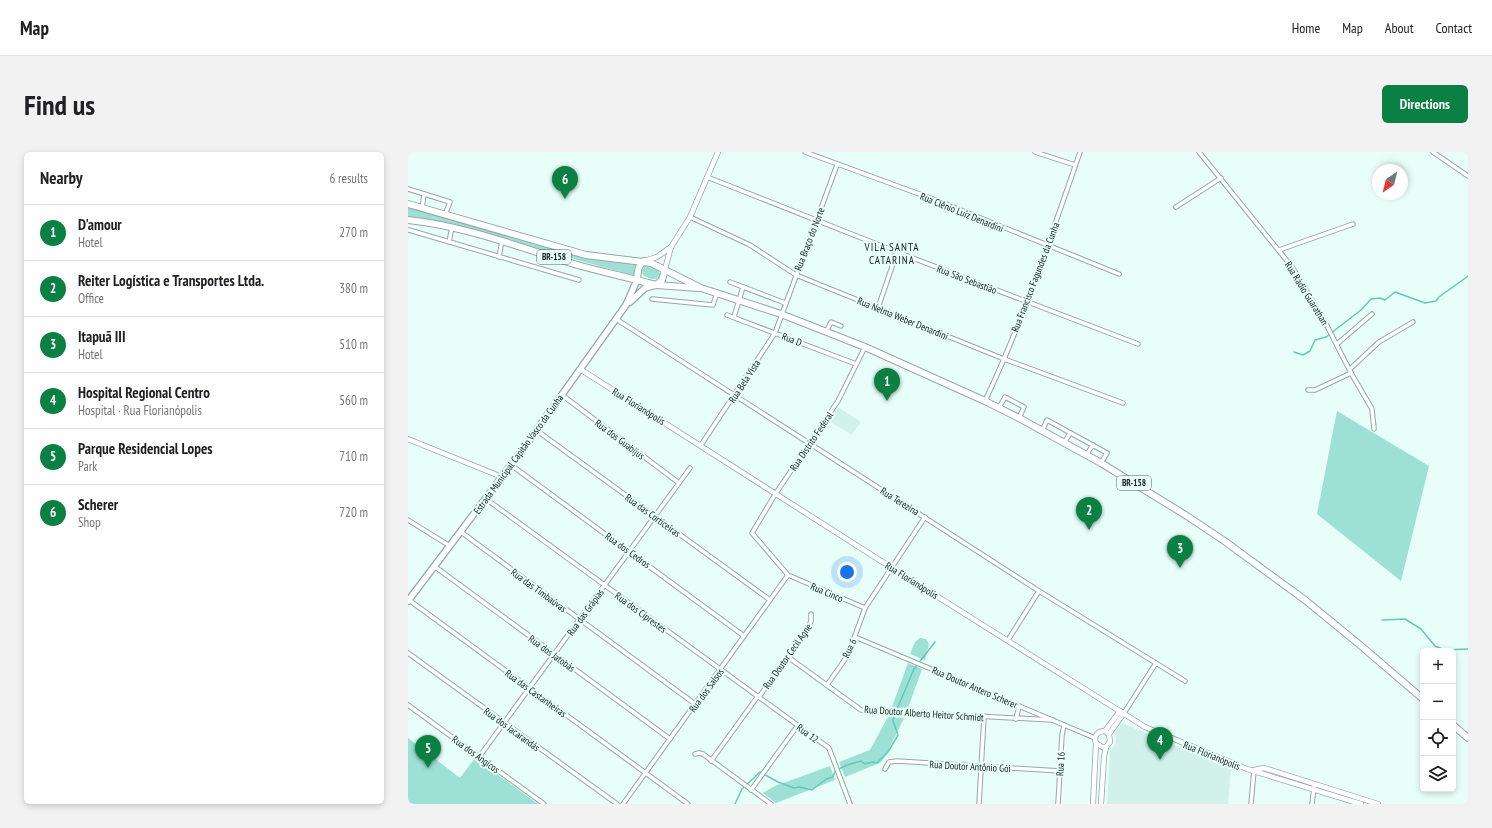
<!DOCTYPE html>
<meta charset="utf-8">
<style>
body{margin:0;font-family:"PT Sans Narrow",sans-serif;background:#f2f2f2;color:#202124}
.controls{position:absolute;right:12px;bottom:12px;display:grid;overflow:hidden;border-radius:6px;box-shadow:0 2px 6px #0003}
.controls button{width:36px;height:36px;display:grid;place-items:center;padding:0;border:0;border-bottom:1px solid #e0e0e0;background:#fff;color:#202124;font:20px sans-serif}
.compass{position:absolute;left:964px;top:12px;width:36px;height:36px;border-radius:50%;background:#fff;box-shadow:0 2px 6px #0003;rotate:215deg}
.you{position:absolute;left:439px;top:420px;width:14px;height:14px;margin:-10px;border:3px solid #fff;border-radius:50%;background:#1a73e8;box-shadow:0 0 0 6px #1a73e833}
.badge{display:grid;place-items:center;width:26px;height:26px;border-radius:50%;background:#0b8043;color:#fff;font-size:13px;font-weight:700}
.pin{position:absolute;translate:-50% -33px;filter:drop-shadow(0 1px 2px #0008)}
.pin::after{content:'';position:absolute;top:21px;width:14px;height:12px;background:inherit;clip-path:polygon(0 0,100% 0,50% 100%)}
.list{margin:0;padding:0;list-style:none}
h2{display:flex;justify-content:space-between;align-items:center;height:52px;margin:0;padding:0 16px;font-size:17px}
h2 small{font-size:13px;font-weight:400;color:#757577}
.list li{display:grid;grid-template-columns:26px 1fr auto;gap:12px;align-items:center;box-sizing:border-box;height:56px;padding:0 16px;border-top:1px solid #e0e0e0}
.list b{display:block;font-size:15px;white-space:nowrap}
.list p{margin:0;font-size:13px;white-space:nowrap;color:#757577}
.list em{font-size:13px;font-style:normal;color:#757577}
.icon{flex:none;width:22px;height:22px;fill:none;stroke:currentColor;stroke-width:2;stroke-linecap:round;stroke-linejoin:round}
.map{position:relative;flex:none;width:1060px;height:652px;overflow:hidden;border-radius:6px}
header{display:flex;align-items:center;gap:24px;box-sizing:border-box;height:56px;padding:0 20px;background:#fff;border-bottom:1px solid #e0e0e0}
header strong{font-size:19px}
nav{display:flex;gap:22px;margin-inline-start:auto;font-size:14px}
.intro{display:flex;align-items:center;justify-content:space-between;box-sizing:border-box;height:96px;padding:0 24px}
h1{margin:0;font-size:28px}
.button{padding:10px 18px;border-radius:6px;background:#0b8043;color:#fff;font-size:14px;font-weight:700}
main{display:flex;gap:24px;padding:0 24px}
aside{flex:1;background:#fff;border-radius:6px;box-shadow:0 2px 6px #0003}
.map>svg:first-child{display:block}
.built{fill:#d2f1eb}
.green{fill:#9de0d5}
.lines{fill:none;stroke-linecap:round;stroke-linejoin:round}
.stream{stroke:#60cabc;stroke-width:1.5}
.minor-casing{stroke:#94a8a5;stroke-width:5.5}
.tertiary-casing{stroke:#94a8a5;stroke-width:6}
.secondary-casing{stroke:#94a8a5;stroke-width:8}
.trunk-casing{stroke:#94a8a5;stroke-width:8}
.minor{stroke:#fff;stroke-width:3.5}
.tertiary{stroke:#fff;stroke-width:4.5}
.secondary{stroke:#fff;stroke-width:5.5}
.trunk{stroke:#fff;stroke-width:6}
.labels{text-anchor:middle;stroke-width:4;stroke-linejoin:round;paint-order:stroke}
.shield{fill:#e8fef9;stroke:#566360;stroke-width:1}
.shield-label{font-size:9px;font-weight:bold;fill:#18201e}
.street-label{font-size:10px;fill:#18201e;stroke:#e8fef9}
.neighbourhood-label{font-size:11px;letter-spacing:1px;fill:#18201e;stroke:#e8fef9}
</style>
<header>
<strong>Map</strong>
<nav><a>Home</a><a>Map</a><a>About</a><a>Contact</a></nav>
</header>
<div class="intro"><h1>Find us</h1><a class="button">Directions</a></div>
<main>
<aside>
<h2>Nearby<small>6 results</small></h2>
<ul class="list">
<li><span class="badge">1</span><div><b>D'amour</b><p>Hotel</p></div><em>270 m</em></li>
<li><span class="badge">2</span><div><b>Reiter Logística e Transportes Ltda.</b><p>Office</p></div><em>380 m</em></li>
<li><span class="badge">3</span><div><b>Itapuã III</b><p>Hotel</p></div><em>510 m</em></li>
<li><span class="badge">4</span><div><b>Hospital Regional Centro</b><p>Hospital · Rua Florianópolis</p></div><em>560 m</em></li>
<li><span class="badge">5</span><div><b>Parque Residencial Lopes</b><p>Park</p></div><em>710 m</em></li>
<li><span class="badge">6</span><div><b>Scherer</b><p>Shop</p></div><em>720 m</em></li>
</ul>
</aside>
<div class="map">
<svg width="1060" height="652" viewBox="0 0 1060 652">
<rect width="100%" height="100%" fill="#e8fef9"/>
<g class="built">
<path d="M 430,255 L 453,270 L 444,283 L 421,269 Z"/>
<path d="M 714,571 L 823,617 L 820,652 L 699,652 L 702,599 L 706,594 L 708,587 L 706,581 Z"/>
</g>
<g class="green">
<path d="M 0,55 L 184,107 L 228,113 L 226,117 L 226,124 L 43,72 L 0,65 Z"/>
<path d="M 237,114 L 246,115 L 251,118 L 252,124 C 248,130 240,126 235,123 L 233,118 Z"/>
<path d="M 929,259 L 1021,314 L 993,429 L 909,362 Z"/>
<path d="M 512,486 L 518,487 L 521,492 L 517,508 L 502,502 L 507,490 Z"/>
<path d="M 500,511 L 514,517 L 500,556 L 484,555 Z"/>
<path d="M 480,565 L 496,566 L 478,603 L 473,610 L 467,613 L 437,625 L 431,610 L 462,598 Z"/>
<path d="M 0,586 L 52,626 L 67,606 L 130,652 L 0,652 Z"/>
<path d="M 422,614 L 427,628 L 368,651 L 355,641 L 367,634 Z"/>
</g>
<g class="lines">
<g class="stream">
<path d="M 886,200 L 895,203 L 902,199 L 907,188 L 918,185 L 953,158 L 963,147 L 972,146 L 977,148 L 987,140 L 1017,151 L 1028,149 L 1031,145 L 1060,124"/>
<path d="M 974,468 L 997,467 L 1013,477 L 1027,494 L 1037,498 L 1060,497"/>
<path d="M 327,652 L 334,637 L 352,620 L 370,630 L 386,636 L 391,635 L 404,638 L 418,627 L 425,625 L 427,619 L 439,613 L 453,609 L 457,612 L 464,610 L 469,611 L 480,600 L 490,583 L 485,569 L 486,564 L 506,517 L 527,490"/>
</g>
<defs>
<g id="minor">
<path d="M 397,0 L 533,50 L 711,122"/>
<path d="M 627,0 L 667,13"/>
<path d="M 791,0 L 884,115 L 916,168 L 943,221 L 964,257 L 966,277"/>
<path d="M 1025,0 L 1060,24"/>
<path d="M 299,25 L 489,100 L 730,192"/>
<path d="M 0,37 L 42,50 L 37,63"/>
<path d="M 768,55 L 813,26"/>
<path d="M 14,57 L 16,42"/>
<path d="M 282,65 L 342,93 L 388,123 L 596,207 L 715,251"/>
<path d="M 1,78 L 171,128"/>
<path d="M 41,90 L 44,75"/>
<path d="M 871,98 L 945,72"/>
<path d="M 91,105 L 94,89"/>
<path d="M 322,130 L 377,151"/>
<path d="M 244,147 L 305,153 L 309,141"/>
<path d="M 470,156 L 489,100"/>
<path d="M 319,163 L 448,212"/>
<path d="M 326,165 L 335,135"/>
<path d="M 208,167 L 631,439 L 777,529"/>
<path d="M 418,180 L 423,170 L 433,174"/>
<path d="M 929,192 L 964,162"/>
<path d="M 457,195 L 430,249 L 368,341 L 344,381 L 380,423 L 457,456"/>
<path d="M 942,217 L 971,190 L 1005,170"/>
<path d="M 900,238 L 907,238 L 943,221"/>
<path d="M 154,243 L 271,331"/>
<path d="M 577,249 C 615,169 643,84 672,0"/>
<path d="M 591,256 L 597,245 L 616,255 L 611,266"/>
<path d="M 128,278 L 362,448"/>
<path d="M 634,279 L 639,268 L 699,301 L 693,311"/>
<path d="M 656,291 L 662,281"/>
<path d="M 293,293 L 367,181 L 429,13"/>
<path d="M 678,303 L 685,293"/>
<path d="M 103,313 L 336,484"/>
<path d="M 78,347 L 421,596 L 442,652"/>
<path d="M 0,368 L 42,394"/>
<path d="M 53,380 L 287,552"/>
<path d="M 26,414 L 262,587"/>
<path d="M 1,448 L 280,652"/>
<path d="M 447,485 L 687,586"/>
<path d="M 600,488 L 631,439"/>
<path d="M 0,501 L 209,652"/>
<path d="M 380,505 L 453,558 L 645,568"/>
<path d="M 419,533 L 440,503 L 457,456 L 517,365"/>
<path d="M 351,545 L 403,470 L 403,462"/>
<path d="M 0,553 L 136,652"/>
<path d="M 716,561 L 748,511"/>
<path d="M 608,567 L 611,554"/>
<path d="M 287,602 L 291,601 L 295,602 L 363,652"/>
<path d="M 71,605 L 282,316"/>
<path d="M 303,609 L 350,544"/>
<path d="M 477,617 L 481,610 L 489,609 L 652,619"/>
<path d="M 343,638 L 390,573"/>
<path d="M 215,652 L 380,423"/>
<path d="M 571,652 L 576,565"/>
<path d="M 650,652 L 654,583 L 656,573"/>
<path d="M 843,652 L 846,618"/>
<path d="M 904,652 L 906,635"/>
</g>
<g id="tertiary">
<path d="M 236,109 L 249,105 L 263,95"/>
<path d="M 257,117 L 263,95 L 282,65 L 310,0"/>
<path d="M 172,217 L 484,416 L 737,575 L 839,617 L 953,652"/>
<path d="M 0,287 L 94,325"/>
<path d="M 697,579 L 701,582 L 702,590 L 698,595 L 694,595 L 688,591 C 685,584 690,579 697,579 L 712,559"/>
<path d="M 701,582 L 716,561"/>
<path d="M 846,618 L 856,616 L 970,652"/>
<path d="M 685,652 L 688,591"/>
<path d="M 693,652 L 696,605 L 698,595"/>
</g>
<g id="secondary">
<path d="M 222,150 L 237,136 L 248,133"/>
<path d="M 0,449 L 118,293 L 218,153 L 229,128"/>
</g>
<g id="trunk">
<path d="M 0,52 L 178,103 L 243,111 L 293,136 L 373,162 L 457,195 L 577,249 L 611,266 L 693,311 L 779,364 L 815,388 L 897,448 L 952,493 L 1015,547"/>
<path d="M 0,68 C 57,74 111,95 166,112 C 190,119 215,124 240,131 L 248,133 L 290,136"/>
<path d="M 229,128 C 230,119 229,115 236,109"/>
<path d="M 248,133 L 254,128 L 257,117"/>
<path d="M 1045,573 L 1060,586"/>
</g>
</defs>
<use href="#minor" class="minor-casing"/>
<use href="#tertiary" class="tertiary-casing"/>
<use href="#secondary" class="secondary-casing"/>
<use href="#trunk" class="trunk-casing"/>
<use href="#minor" class="minor"/>
<use href="#tertiary" class="tertiary"/>
<use href="#secondary" class="secondary"/>
<use href="#trunk" class="trunk"/>
</g>
<g class="labels">
<g class="shield">
<rect x="129" y="98" width="34" height="14" rx="3"/>
<rect x="709" y="324" width="34" height="14" rx="3"/>
</g>
<g class="shield-label">
<text x="146" y="108">BR-158</text>
<text x="726" y="334">BR-158</text>
</g>
<g class="street-label">
<text transform="translate(554 60) rotate(22)" y="4">Rua Clênio Luiz Denardini</text>
<text transform="translate(401 87) rotate(-69)" y="4">Rua Braço do Norte</text>
<text transform="translate(627 125) rotate(-69)" y="4">Rua Francisco Fagundes da Cunha</text>
<text transform="translate(559 127) rotate(21)" y="4">Rua São Sebastião</text>
<text transform="translate(899 141) rotate(58)" y="4">Rua Rádio Guarathan</text>
<text transform="translate(495 166) rotate(22)" y="4">Rua Nelma Weber Denardini</text>
<text transform="translate(384 187) rotate(21)" y="4">Rua D</text>
<text transform="translate(336 229) rotate(-57)" y="4">Rua Bela Vista</text>
<text transform="translate(231 254) rotate(32)" y="4">Rua Florianópolis</text>
<text transform="translate(212 287) rotate(37)" y="4">Rua dos Guabijus</text>
<text transform="translate(403 289) rotate(-56)" y="4">Rua Distrito Federal</text>
<text transform="translate(110 302) rotate(-54)" y="4">Estrada Municipal Capitão Vasco da Cunha</text>
<text transform="translate(492 349) rotate(32)" y="4">Rua Terezina</text>
<text transform="translate(245 363) rotate(36)" y="4">Rua das Corticeiras</text>
<text transform="translate(220 398) rotate(36)" y="4">Rua dos Cedros</text>
<text transform="translate(504 428) rotate(32)" y="4">Rua Florianópolis</text>
<text transform="translate(131 438) rotate(36)" y="4">Rua das Timbaúvas</text>
<text transform="translate(419 440) rotate(23)" y="4">Rua Cinco</text>
<text transform="translate(177 460) rotate(-54)" y="4">Rua das Grápias</text>
<text transform="translate(233 460) rotate(36)" y="4">Rua dos Ciprestes</text>
<text transform="translate(441 496) rotate(-65)" y="4">Rua 6</text>
<text transform="translate(144 501) rotate(36)" y="4">Rua dos Jatobás</text>
<text transform="translate(379 504) rotate(-55)" y="4">Rua Doutor Cecil Agne</text>
<text transform="translate(567 535) rotate(23)" y="4">Rua Doutor Antero Scherer</text>
<text transform="translate(298 538) rotate(-54)" y="4">Rua dos Salsos</text>
<text transform="translate(128 541) rotate(36)" y="4">Rua das Castanheiras</text>
<text transform="translate(516 561) rotate(4)" y="4">Rua Doutor Alberto Heitor Schmidt</text>
<text transform="translate(104 577) rotate(36)" y="4">Rua dos Jacarandás</text>
<text transform="translate(400 581) rotate(36)" y="4">Rua 12</text>
<text transform="translate(68 602) rotate(36)" y="4">Rua dos Angicos</text>
<text transform="translate(804 603) rotate(22)" y="4">Rua Florianópolis</text>
<text transform="translate(652 612) rotate(-87)" y="4">Rua 16</text>
<text transform="translate(562 614) rotate(3)" y="4">Rua Doutor Antônio Gói</text>
</g>
<g class="neighbourhood-label">
<text x="484" y="99">VILA SANTA<tspan x="484" dy="13">CATARINA</tspan></text>
</g>
</g>
</svg>
<div class="controls">
<button>+</button>
<button>−</button>
<button><svg class="icon" aria-label="locate" viewBox="0 0 24 24"><circle cx="12" cy="12" r="6"/><path d="M12 2v4M12 18v4M2 12h4M18 12h4"/></svg></button>
<button><svg class="icon" aria-label="layers" viewBox="0 0 24 24"><path d="M12 4l9 5-9 5-9-5zM3 14l9 5 9-5"/></svg></button>
</div>
<svg class="compass" viewBox="-18 -18 36 36"><path d="M0-13l5 13h-10z" fill="#e53935"/><path d="M0 13l5-13h-10z" fill="#757577"/></svg>
<div class="you"></div>
<div class="pin badge" style="left:479px;top:249px">1</div>
<div class="pin badge" style="left:681px;top:378px">2</div>
<div class="pin badge" style="left:772px;top:416px">3</div>
<div class="pin badge" style="left:752px;top:608px">4</div>
<div class="pin badge" style="left:20px;top:616px">5</div>
<div class="pin badge" style="left:157px;top:47px">6</div>
</div>
</main>
